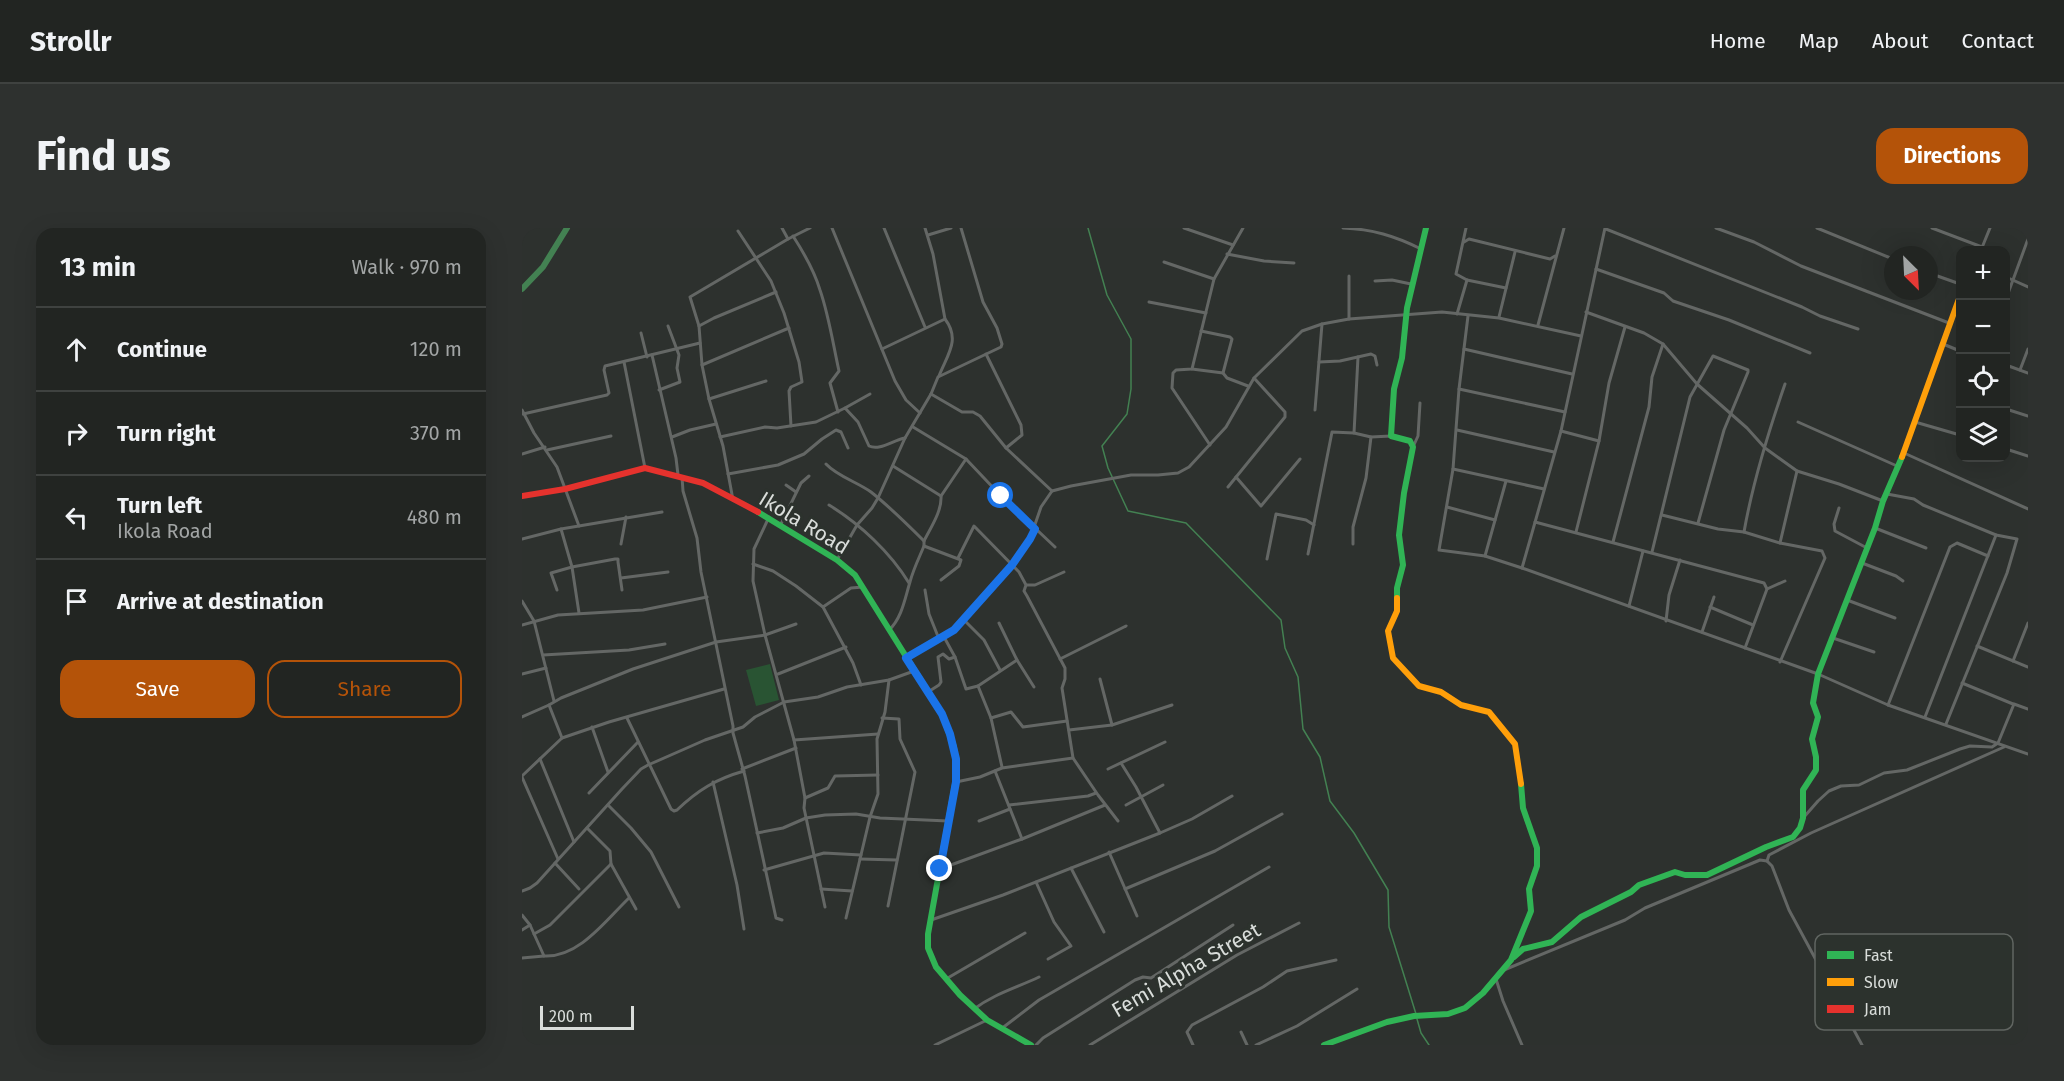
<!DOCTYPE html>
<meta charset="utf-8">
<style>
body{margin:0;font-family:"Fira Sans",sans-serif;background:#2e312f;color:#f1f3f6}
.controls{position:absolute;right:18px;top:18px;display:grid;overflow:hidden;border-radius:12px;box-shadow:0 6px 24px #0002}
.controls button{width:54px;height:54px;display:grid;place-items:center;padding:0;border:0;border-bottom:2px solid #3f4240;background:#222522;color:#f1f3f6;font:30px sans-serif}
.compass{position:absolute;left:1362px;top:18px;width:54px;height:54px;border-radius:50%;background:#222522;box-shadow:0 6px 24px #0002;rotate:156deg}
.scale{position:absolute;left:18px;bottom:15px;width:94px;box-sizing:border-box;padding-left:6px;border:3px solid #d9ddda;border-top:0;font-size:16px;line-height:21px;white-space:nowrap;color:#d9ddda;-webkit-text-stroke:4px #2c322d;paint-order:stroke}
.stop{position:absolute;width:18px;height:18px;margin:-14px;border:4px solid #1a73e8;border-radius:50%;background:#fff}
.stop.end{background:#1a73e8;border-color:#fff;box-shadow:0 2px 6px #0008}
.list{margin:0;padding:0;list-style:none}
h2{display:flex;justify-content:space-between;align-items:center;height:78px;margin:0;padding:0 24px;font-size:26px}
h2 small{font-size:20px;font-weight:400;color:#a2a5a5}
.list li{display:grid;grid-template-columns:39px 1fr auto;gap:18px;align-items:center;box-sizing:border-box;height:84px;padding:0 24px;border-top:2px solid #3f4240}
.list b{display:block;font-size:22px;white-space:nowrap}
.list p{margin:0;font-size:20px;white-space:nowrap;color:#a2a5a5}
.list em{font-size:20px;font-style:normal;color:#a2a5a5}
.actions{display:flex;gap:12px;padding:18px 24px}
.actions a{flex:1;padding:14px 0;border:2px solid #b45309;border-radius:18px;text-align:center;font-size:21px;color:#b45309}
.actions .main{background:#b45309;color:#fff}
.icon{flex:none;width:33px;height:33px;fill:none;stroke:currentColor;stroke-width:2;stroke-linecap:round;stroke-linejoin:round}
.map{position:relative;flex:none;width:1506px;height:817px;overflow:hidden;border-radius:18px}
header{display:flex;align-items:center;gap:36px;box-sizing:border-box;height:84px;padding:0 30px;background:#222522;border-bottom:2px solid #3f4240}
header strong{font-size:28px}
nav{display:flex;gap:33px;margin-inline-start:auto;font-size:21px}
.intro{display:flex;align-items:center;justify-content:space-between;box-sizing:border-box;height:144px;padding:0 36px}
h1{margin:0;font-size:42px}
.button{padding:15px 27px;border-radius:18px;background:#b45309;color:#fff;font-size:21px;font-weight:700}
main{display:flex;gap:36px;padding:0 36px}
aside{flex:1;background:#222522;border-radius:18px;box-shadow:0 6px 24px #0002}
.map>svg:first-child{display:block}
.green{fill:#295433}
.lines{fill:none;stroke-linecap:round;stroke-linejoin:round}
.stream{stroke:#438152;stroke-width:1.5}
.river{stroke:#438152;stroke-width:6}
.street{stroke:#646765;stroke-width:3}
.fast{stroke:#30b455;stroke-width:6}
.slow{stroke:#ff9f0a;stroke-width:6}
.jam{stroke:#e5322d;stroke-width:6}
.route{stroke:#1a73e8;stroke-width:8}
.labels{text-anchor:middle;stroke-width:6;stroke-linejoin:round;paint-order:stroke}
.street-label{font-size:21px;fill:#d9ddda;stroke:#2c322d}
.key{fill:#2c322d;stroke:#606561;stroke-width:1.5}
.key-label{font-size:16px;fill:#d9ddda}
</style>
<header>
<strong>Strollr</strong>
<nav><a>Home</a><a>Map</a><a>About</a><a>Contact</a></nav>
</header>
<div class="intro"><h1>Find us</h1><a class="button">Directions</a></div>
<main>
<aside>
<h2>13 min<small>Walk · 970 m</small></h2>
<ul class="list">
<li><svg class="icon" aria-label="ahead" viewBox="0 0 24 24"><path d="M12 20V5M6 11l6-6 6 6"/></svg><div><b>Continue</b></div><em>120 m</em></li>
<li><svg class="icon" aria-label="right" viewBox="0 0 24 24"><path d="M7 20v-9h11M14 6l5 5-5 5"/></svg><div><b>Turn right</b></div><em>370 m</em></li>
<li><svg class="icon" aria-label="left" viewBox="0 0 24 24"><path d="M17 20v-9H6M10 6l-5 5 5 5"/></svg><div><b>Turn left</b><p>Ikola Road</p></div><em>480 m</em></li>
<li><svg class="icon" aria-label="arrive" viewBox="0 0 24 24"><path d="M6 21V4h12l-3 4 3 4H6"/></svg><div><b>Arrive at destination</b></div></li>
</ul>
<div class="actions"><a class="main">Save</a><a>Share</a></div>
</aside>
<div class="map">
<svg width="1506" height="817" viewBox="0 0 1506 817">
<rect width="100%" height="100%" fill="#2d312e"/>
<path class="green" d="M 248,436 L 257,472 L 234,478 L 224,442 Z"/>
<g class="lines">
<g class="stream">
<path d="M 566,0 L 585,67 L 609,111 L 609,161 L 605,186 L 580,218 L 586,240 L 606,283 L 664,295 L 759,392 L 763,420 L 776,449 L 781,501 L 798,529 L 808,573 L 832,605 L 866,662 L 867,699 L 894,786"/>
<path d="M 895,791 L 899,805 L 907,817"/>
</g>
<path class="river" d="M 0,61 L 21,39 L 45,0"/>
<g class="street">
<path d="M 260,0 L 266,11"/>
<path d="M 310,0 L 373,153 L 384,172 L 398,185"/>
<path d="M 362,0 L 403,99"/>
<path d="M 403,0 L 411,26 L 423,91 C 439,112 425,127 417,148"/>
<path d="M 662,0 L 711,17"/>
<path d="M 821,0 C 850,1 873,8 899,21"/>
<path d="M 944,0 L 934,46 L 945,52 L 984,60"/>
<path d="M 1194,0 L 1232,14 L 1279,38 L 1427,95"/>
<path d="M 1295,0 L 1371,31"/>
<path d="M 1410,0 L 1460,19"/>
<path d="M 1084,1 L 1280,79 L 1298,88 L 1336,101"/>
<path d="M 216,3 L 249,53 L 262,85 L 277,134 L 280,154 L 269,159 L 267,163 L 269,198"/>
<path d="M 406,7 L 429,0"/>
<path d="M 271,8 C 282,25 292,42 298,62 C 307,88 311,116 317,143 L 308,155 L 316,184"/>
<path d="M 942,14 L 947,11 L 1028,31 L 1033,28"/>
<path d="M 1459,22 L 1468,0"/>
<path d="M 705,26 L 742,33 L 772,35"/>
<path d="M 642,34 L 692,51"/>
<path d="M 1074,41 L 1142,65 L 1151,73 L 1207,92 L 1288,125"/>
<path d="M 1407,45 L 1438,56"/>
<path d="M 827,48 L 827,91"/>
<path d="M 1484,49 L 1506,59"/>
<path d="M 853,53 L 870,52 L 889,56"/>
<path d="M 1484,71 L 1506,11"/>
<path d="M 627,74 L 684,85"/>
<path d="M 1064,84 L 1122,105 L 1141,116 L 1175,156 L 1225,200 L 1243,220 L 1275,243 L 1317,256 L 1361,273"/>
<path d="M 935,86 L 945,52"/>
<path d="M 946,88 L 937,161 L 931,241 L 917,322 L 963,328 L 1000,340 L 1296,446 L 1366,477 L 1506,526"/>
<path d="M 977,89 L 993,24"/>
<path d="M 1016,97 L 1042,0"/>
<path d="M 177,98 L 192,90 L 254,64"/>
<path d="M 679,103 L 708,109 L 710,111 L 701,145"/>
<path d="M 119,105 L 125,129"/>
<path d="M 1421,116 L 1438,123"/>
<path d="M 360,121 L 423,91"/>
<path d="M 942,121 L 1050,146"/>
<path d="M 464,126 L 499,197 L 500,207 L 484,220"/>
<path d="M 130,127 L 154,230 L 156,247"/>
<path d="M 102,134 L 123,240"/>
<path d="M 797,134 L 818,133 L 849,126 L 853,128 L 855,137"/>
<path d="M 180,137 L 267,100"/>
<path d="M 1484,137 L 1506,145"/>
<path d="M 670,141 L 701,145 L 705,150 L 726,158"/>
<path d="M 1498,142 L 1506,121"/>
<path d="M 937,161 L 1043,184"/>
<path d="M 137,162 L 158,154 L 155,140 L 157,127 L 146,98"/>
<path d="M 409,166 L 440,184 L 451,184 L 458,188 L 484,220 L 530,263"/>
<path d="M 187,171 L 244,153"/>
<path d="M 323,180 L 348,166"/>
<path d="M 1484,181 L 1506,188"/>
<path d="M 0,182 L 12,205 L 35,239 L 57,298"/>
<path d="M 793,182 L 800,96"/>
<path d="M 1,186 L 85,167 L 87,165 L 82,142 L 83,138 L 178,115"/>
<path d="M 1276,194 L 1375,238"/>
<path d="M 1393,194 L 1438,207"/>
<path d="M 391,199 L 444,231 L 479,268 L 533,319"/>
<path d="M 935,202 L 1032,224"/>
<path d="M 1039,203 L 1077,213"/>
<path d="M 832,205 L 836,129"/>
<path d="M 150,209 L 168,202 L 194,196"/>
<path d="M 198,209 L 243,199 L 255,200 L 294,194 L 323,180 L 336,194 L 347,218 C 358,223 371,212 383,210"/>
<path d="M 688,217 L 650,160 L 651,145 L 654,142 L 670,141 L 692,51 L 721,0"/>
<path d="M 891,219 L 896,208 L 898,175"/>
<path d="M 1484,221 L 1506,228"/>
<path d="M 25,222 L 89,208"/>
<path d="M 1382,225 L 1506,281"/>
<path d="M 0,226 L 23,219"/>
<path d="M 304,236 C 315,248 335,254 349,264 C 368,279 385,296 402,313 L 402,318 C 397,330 391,342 388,354 C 383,370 380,390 367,402"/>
<path d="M 371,238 L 419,268"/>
<path d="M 931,241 L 1022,261"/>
<path d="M 206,246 L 256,237 L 282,226 L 300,211 L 314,202 L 319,204 L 326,220"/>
<path d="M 160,249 L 161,263 L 175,310 L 179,344 L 211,498 L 211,505 L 223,548 L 254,690 L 260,692"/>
<path d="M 714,249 L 739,278 L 778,231"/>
<path d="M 264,257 L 274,264"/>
<path d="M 706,259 L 763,189 L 763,184 L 732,150"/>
<path d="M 1365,266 L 1392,271 L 1401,277 L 1474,307 L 1495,311 L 1485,345 L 1424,496"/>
<path d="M 211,272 L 201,218 L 187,171 L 180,137 L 177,98 L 168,69 L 266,11 L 288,0"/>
<path d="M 307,277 C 338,296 368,324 387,355"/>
<path d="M 925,279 L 973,292"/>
<path d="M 1317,280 L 1312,296 L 1313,303 L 1345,320"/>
<path d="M 1140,287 L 1196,301 L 1222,304 L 1258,315 L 1300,323 L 1303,330 L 1258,434"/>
<path d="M 247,289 L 232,321 L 231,353 L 243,407 L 272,512 L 283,570 L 282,580 L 303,679"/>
<path d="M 1013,294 L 1242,355 L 1245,361 L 1223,420"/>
<path d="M 259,296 L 279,255 L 287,248"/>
<path d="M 1353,300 L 1404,320"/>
<path d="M 39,301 L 50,339 L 57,385"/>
<path d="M 1054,304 L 1077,213 L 1087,155 L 1103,99"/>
<path d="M 1222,304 C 1231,253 1246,205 1263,156"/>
<path d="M 0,311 L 39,301 L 140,284"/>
<path d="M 402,313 C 409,299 420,283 419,268 L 444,231"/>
<path d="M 1091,314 L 1127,179 L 1130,149 L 1141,116"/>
<path d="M 1258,315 L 1275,243"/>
<path d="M 99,316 L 104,289"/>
<path d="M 831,316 L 831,299 L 844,250 L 849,209"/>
<path d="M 402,318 L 439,332 L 437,338 L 419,352"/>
<path d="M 1130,324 L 1168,169 L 1191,128 L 1226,142 L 1226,144 L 1202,202 L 1176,295"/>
<path d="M 786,326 L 810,204 L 832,205 L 849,209 L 869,208"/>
<path d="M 963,328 L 984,253"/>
<path d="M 436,330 L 452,298 L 497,344 L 504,357 L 502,363 L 505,368 L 543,440 L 543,451 L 540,460 L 551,530 L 576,567 L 596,593"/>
<path d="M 745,331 L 754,286 L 784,292 L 792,297"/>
<path d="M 315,332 L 335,297 L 350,280 L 356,270 L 383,210 L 409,166 L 416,149 L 479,119 L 480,116 L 475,100 L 461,74 L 439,0"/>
<path d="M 1340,335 L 1374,348 L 1381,353"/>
<path d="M 231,336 L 251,343 L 274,358 L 301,379 L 331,435 L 339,457"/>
<path d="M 1000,340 L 1039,203 L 1083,0"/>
<path d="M 99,350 L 146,344"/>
<path d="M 505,357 L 513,357 L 542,344"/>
<path d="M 1245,361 L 1263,353"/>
<path d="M 35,362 L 29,345 L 50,339 L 93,331 L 96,331 L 96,334 L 100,362"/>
<path d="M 403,362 L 407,386 L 417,411"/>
<path d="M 1325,372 L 1373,390"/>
<path d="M 0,373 L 12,393 L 32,473"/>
<path d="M 1107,378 L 1121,323"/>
<path d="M 301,379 L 329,360 L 341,359"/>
<path d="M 1188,379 L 1231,397"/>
<path d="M 442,392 L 462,412 L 478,442"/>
<path d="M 1144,393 L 1147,367 L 1158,332"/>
<path d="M 477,395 L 495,432 L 512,459"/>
<path d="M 0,397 L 36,387 L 121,382 L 185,369"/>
<path d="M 1180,404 L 1192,369"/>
<path d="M 422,409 L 433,429 L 444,461 L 456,458 L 495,432"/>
<path d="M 1311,410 L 1352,424"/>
<path d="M 1455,418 L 1506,439"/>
<path d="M 21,427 L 107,422 L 143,416"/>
<path d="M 384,430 L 422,409 L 442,392 L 490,337 L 508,311 L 519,279 L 530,263 L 549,258 L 609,247 L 636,247 L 656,245 L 667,239 L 704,199 L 732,150 L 780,103 L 800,96 L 827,91 L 920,84 L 977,90 L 1059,108"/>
<path d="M 538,431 L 604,398"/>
<path d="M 1491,433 L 1506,395"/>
<path d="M 0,446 L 24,440"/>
<path d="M 256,446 L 324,419"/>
<path d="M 578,451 L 590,497"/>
<path d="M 1440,455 L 1491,476"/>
<path d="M 456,458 L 469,490 L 480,539"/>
<path d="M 406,464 L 417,457 L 419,454 L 416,429 L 421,426 L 427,431 L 433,429"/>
<path d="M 27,477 L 40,510"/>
<path d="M 1366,477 L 1428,319 L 1435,315 L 1466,328"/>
<path d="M 0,489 L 27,477 L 39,470 L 111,441 L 194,414 L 243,407 L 274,396"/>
<path d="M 1403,489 L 1474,307"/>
<path d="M 105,490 L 149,581 L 152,583 L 155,582 C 176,562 194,551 222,543"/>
<path d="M 360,490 L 377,491 L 378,511 L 393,544 L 366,678"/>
<path d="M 469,490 L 489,484 L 501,499 L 545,493"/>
<path d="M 70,499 L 86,544"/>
<path d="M 547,502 L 590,497 L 650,477"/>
<path d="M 272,512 L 356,506"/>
<path d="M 18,531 L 52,614"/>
<path d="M 599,535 L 614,559 L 638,605"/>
<path d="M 220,541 L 274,520"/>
<path d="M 586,541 L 643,514"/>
<path d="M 473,543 L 500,611"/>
<path d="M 0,548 L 40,510 L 87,494 L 202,461"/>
<path d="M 0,549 L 36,631"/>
<path d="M 191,554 L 215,657 L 222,701"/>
<path d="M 434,554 L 458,549 L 480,540 L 551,530"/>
<path d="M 67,565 L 116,514"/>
<path d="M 283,570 L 306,560 L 313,548 L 356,547"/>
<path d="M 86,577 L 109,600 L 129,624 L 157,679"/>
<path d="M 487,577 L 566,568 L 574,565"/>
<path d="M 604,577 L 641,557"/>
<path d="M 1282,589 L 1296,573 L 1307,563 L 1319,558 L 1337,557 L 1362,545 L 1385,542 L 1438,521 L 1448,518 L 1470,519 L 1476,515 L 1492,476 L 1506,481"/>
<path d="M 457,593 L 488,581"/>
<path d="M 235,605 L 261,600 L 284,590 L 303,587 L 334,586 L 358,590 L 426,593"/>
<path d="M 587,624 L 615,688"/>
<path d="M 338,631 L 375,632"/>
<path d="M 1245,633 L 1247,627 L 1289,605 L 1482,519"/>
<path d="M 33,635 L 57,661"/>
<path d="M 89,636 L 114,681"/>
<path d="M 549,640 L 582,704"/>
<path d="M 418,641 L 500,611 L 583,577"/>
<path d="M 242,642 L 302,625 L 339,627"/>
<path d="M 514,654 L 532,694 L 549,718 L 526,731"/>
<path d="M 299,661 L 330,663"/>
<path d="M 603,661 L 693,623 L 760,586"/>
<path d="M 0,663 L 8,660 L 15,655 L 100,561 L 119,541 L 126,537 L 183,512 L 221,499 L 233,489 L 262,474 L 296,469 L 325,459 L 367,452 L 392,443"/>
<path d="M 0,687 L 8,697 L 22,728 L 0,730"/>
<path d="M 324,690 L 348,589 L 356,566 L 355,511 L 363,484 L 367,452"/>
<path d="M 409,692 L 481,667 L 638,605 L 670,591 L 710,568"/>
<path d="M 0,702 L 8,697"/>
<path d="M 12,706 L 28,697 L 89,636 L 88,623 L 65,600"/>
<path d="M 22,728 C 57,730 84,692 107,670"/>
<path d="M 982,742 L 1103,692 L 1123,680 L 1238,632 L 1245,633 L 1250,638 L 1267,682 L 1340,817"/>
<path d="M 424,751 L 503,705"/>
<path d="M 974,751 L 981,773 L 1000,817"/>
<path d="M 452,781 C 472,766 494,760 517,749"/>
<path d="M 479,801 L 517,772 L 747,639"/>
<path d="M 719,804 L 725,817"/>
<path d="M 413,817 L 465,792"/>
<path d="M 514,817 L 521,810 L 613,752 L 621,749 L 629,750 L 711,697"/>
<path d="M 568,817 L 715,727 L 777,695"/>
<path d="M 671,817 L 665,804 L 670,797 L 741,759 L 765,743 L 814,732"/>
<path d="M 734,817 L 775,798 L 835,761"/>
</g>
<g class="fast">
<path d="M 236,284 L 315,332 L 333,347 L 420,486 L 432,519 L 435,545 L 406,706 L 406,720 L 414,739 L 438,767 L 465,792 L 509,817"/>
<path d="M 875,370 L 875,360 L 881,337 L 877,307 L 882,265 L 891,219 L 888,213 L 869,208 L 872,161 L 880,130 L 885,80 L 904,0"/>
<path d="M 992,729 L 1001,721 L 1030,714 L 1059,689 L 1109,664 L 1117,657 L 1153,644 L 1163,647 L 1185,647 L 1244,619 L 1271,609 L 1278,600 L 1281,590 L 1281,562 L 1294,542 L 1294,529 L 1290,511 L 1296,489 L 1291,475 L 1296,446 L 1353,300 L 1361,273 L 1380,229"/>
<path d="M 802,817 L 865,794 L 892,788 L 926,786 L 943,780 L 961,765 L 989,732 L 1009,683 L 1007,661 L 1015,638 L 1015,620 L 1001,580 L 999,556"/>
</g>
<g class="slow">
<path d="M 1380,229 L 1438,68"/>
<path d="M 875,370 L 875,383 L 866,403 L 871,430 L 897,458 L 919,464 L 939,477 L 967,484 L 993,516 L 999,556"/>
</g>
<path class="jam" d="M 0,268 L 43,261 L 123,240 L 181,255 L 236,284"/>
</g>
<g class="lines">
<path class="route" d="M 418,641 L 434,554 L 434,531 L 428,506 L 420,486 L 384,430 L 432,402 L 490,337 L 508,311 L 513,301 L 479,268"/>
</g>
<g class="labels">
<g class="street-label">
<text transform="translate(282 295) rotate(31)" y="7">Ikola Road</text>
<text transform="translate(664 742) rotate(-30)" y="7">Femi Alpha Street</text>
</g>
</g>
<rect x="1293" y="706" width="198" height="96" rx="9" class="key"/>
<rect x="1305" y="723" width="27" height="8" fill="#30b455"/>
<rect x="1305" y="750" width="27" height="8" fill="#ff9f0a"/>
<rect x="1305" y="777" width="27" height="8" fill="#e5322d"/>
<g class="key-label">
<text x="1342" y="733">Fast</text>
<text x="1342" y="760">Slow</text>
<text x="1342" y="787">Jam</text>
</g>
</svg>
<div class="controls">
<button>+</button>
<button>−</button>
<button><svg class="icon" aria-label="locate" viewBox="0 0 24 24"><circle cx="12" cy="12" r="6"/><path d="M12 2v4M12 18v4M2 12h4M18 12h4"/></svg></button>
<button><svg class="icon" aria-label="layers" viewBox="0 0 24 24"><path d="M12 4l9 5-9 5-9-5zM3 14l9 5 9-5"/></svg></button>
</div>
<svg class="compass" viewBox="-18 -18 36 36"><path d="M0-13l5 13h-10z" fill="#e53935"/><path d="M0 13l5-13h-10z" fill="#a2a5a5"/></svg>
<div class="scale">200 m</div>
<div class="stop" style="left:479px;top:268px"></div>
<div class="stop end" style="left:418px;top:641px"></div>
</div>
</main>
